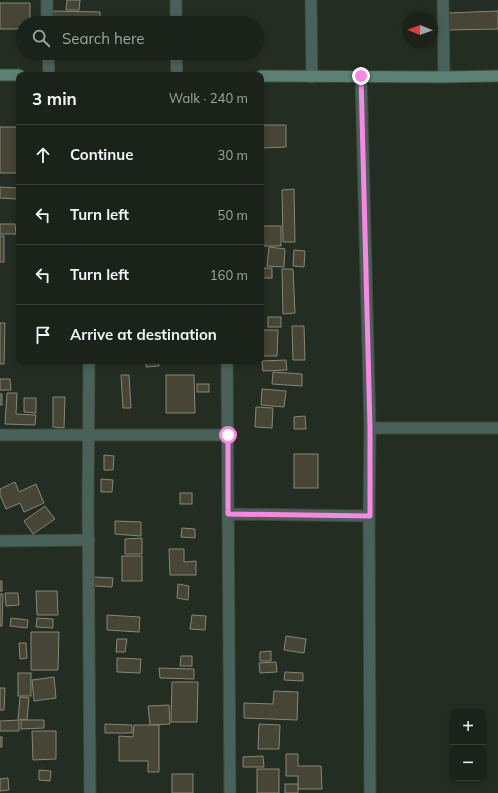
<!DOCTYPE html>
<meta charset="utf-8">
<style>
body{margin:0;font-family:Mulish,sans-serif;background:#242a22;color:#f1f3f6}
.controls{position:absolute;right:12px;bottom:12px;display:grid;overflow:hidden;border-radius:8px;box-shadow:0 2px 6px #0003}
.controls button{width:36px;height:36px;display:grid;place-items:center;padding:0;border:0;border-bottom:1px solid #393f38;background:#1b2219;color:#f1f3f6;font:20px sans-serif}
.compass{position:absolute;left:402px;top:12px;width:36px;height:36px;border-radius:50%;background:#1b2219;box-shadow:0 2px 6px #0003;rotate:271deg}
.stop{position:absolute;width:12px;height:12px;margin:-9px;border:3px solid #fc86e3;border-radius:50%;background:#fff}
.stop.end{background:#fc86e3;border-color:#fff;box-shadow:0 1px 4px #0008}
.list{margin:0;padding:0;list-style:none}
h2{display:flex;justify-content:space-between;align-items:center;height:52px;margin:0;padding:0 16px;font-size:17px}
h2 small{font-size:13px;font-weight:400;color:#a0a4a2}
.list li{display:grid;grid-template-columns:26px 1fr auto;gap:12px;align-items:center;box-sizing:border-box;height:60px;padding:0 16px;border-top:1px solid #393f38}
.list b{display:block;font-size:15px;white-space:nowrap}
.list em{font-size:13px;font-style:normal;color:#a0a4a2}
.icon{flex:none;width:22px;height:22px;fill:none;stroke:currentColor;stroke-width:2;stroke-linecap:round;stroke-linejoin:round}
.map{position:relative;flex:none;width:498px;height:793px;overflow:hidden}
.search{position:absolute;background:#1b2219;box-shadow:0 2px 6px #0003;left:16px;top:16px;width:248px;height:44px;display:flex;align-items:center;gap:10px;box-sizing:border-box;padding:0 14px;border-radius:22px;color:#a0a4a2;font-size:15px}
.panel{position:absolute;background:#1b2219;box-shadow:0 2px 6px #0003;left:16px;top:72px;width:248px;height:292px;border-radius:8px}
.map>svg:first-child{display:block}
.building{fill:#464536;stroke:#878776}
.lines{fill:none;stroke-linecap:round;stroke-linejoin:round}
.minor-casing{stroke:#3f483c;stroke-width:13}
.secondary-casing{stroke:#3f483c;stroke-width:13}
.minor{stroke:#496259;stroke-width:11}
.secondary{stroke:#5a8173;stroke-width:11}
.route{stroke:#fc86e3;stroke-width:5}
</style>
<div class="map">
<svg width="498" height="793" viewBox="0 0 498 793">
<rect width="100%" height="100%" fill="#242d21"/>
<g class="building">
<path d="M 67,0 L 80,0 L 79,10 L 66,10 Z"/>
<path d="M 0,3 L 30,3 L 30,23 L 23,23 L 23,29 L 0,29 Z"/>
<path d="M 53,11 L 100,12 L 100,23 L 52,23 Z"/>
<path d="M 498,11 L 498,29 L 448,30 L 448,13 Z"/>
<path d="M 261,125 L 286,125 L 286,147 L 261,148 Z"/>
<rect x="0" y="127" width="19" height="46"/>
<path d="M 0,187 L 18,188 L 17,199 L 0,198 Z"/>
<path d="M 294,189 L 295,242 L 283,242 L 282,190 Z"/>
<path d="M 0,224 L 15,224 L 16,234 L 0,234 Z"/>
<rect x="261" y="226" width="20" height="20"/>
<rect x="0" y="236" width="4" height="26"/>
<path d="M 269,247 L 285,249 L 284,267 L 267,266 Z"/>
<path d="M 294,250 L 305,251 L 304,267 L 293,266 Z"/>
<rect x="261" y="268" width="11" height="10"/>
<path d="M 282,269 L 293,269 L 295,313 L 283,314 Z"/>
<rect x="268" y="317" width="13" height="10"/>
<path d="M 0,323 L 5,323 L 4,364 L 0,364 Z"/>
<path d="M 292,326 L 304,326 L 305,360 L 293,360 Z"/>
<path d="M 261,330 L 278,330 L 277,356 L 261,356 Z"/>
<path d="M 286,360 L 287,370 L 263,371 L 262,361 Z"/>
<path d="M 146,361 L 159,361 L 159,366 L 146,367 Z"/>
<path d="M 165,361 L 196,361 L 196,363 Z"/>
<path d="M 273,372 L 302,374 L 302,386 L 272,384 Z"/>
<path d="M 121,375 L 129,375 L 131,408 L 123,408 Z"/>
<path d="M 166,375 L 194,375 L 195,413 L 166,413 Z"/>
<path d="M 0,379 L 10,379 L 11,390 L 0,390 Z"/>
<rect x="197" y="384" width="12" height="8"/>
<path d="M 262,389 L 286,391 L 284,407 L 261,405 Z"/>
<path d="M 7,393 L 17,393 L 16,414 L 36,415 L 35,425 L 5,424 Z"/>
<rect x="0" y="394" width="2" height="11"/>
<path d="M 53,397 L 65,397 L 64,428 L 53,427 Z"/>
<path d="M 24,398 L 36,398 L 36,413 L 24,412 Z"/>
<path d="M 256,407 L 273,408 L 272,428 L 255,427 Z"/>
<path d="M 305,416 L 306,429 L 294,429 L 294,417 Z"/>
<rect x="294" y="454" width="24" height="34"/>
<path d="M 104,455 L 114,456 L 113,470 L 104,470 Z"/>
<path d="M 101,479 L 113,480 L 112,492 L 101,492 Z"/>
<path d="M 15,482 L 19,492 L 36,484 L 44,503 L 24,512 L 20,503 L 6,509 L 0,495 L 0,489 Z"/>
<rect x="180" y="493" width="12" height="11"/>
<path d="M 45,506 L 55,519 L 33,534 L 24,521 Z"/>
<path d="M 115,521 L 141,522 L 141,536 L 115,534 Z"/>
<path d="M 182,528 L 195,529 L 195,538 L 181,537 Z"/>
<path d="M 142,538 L 142,554 L 125,554 L 125,539 Z"/>
<path d="M 169,549 L 184,549 L 184,562 L 196,561 L 196,575 L 170,575 Z"/>
<rect x="122" y="556" width="20" height="25"/>
<path d="M 94,577 L 113,578 L 112,587 L 94,586 Z"/>
<rect x="0" y="581" width="2" height="10"/>
<path d="M 178,584 L 189,586 L 188,600 L 177,598 Z"/>
<path d="M 36,591 L 57,591 L 58,615 L 37,615 Z"/>
<path d="M 5,593 L 18,593 L 19,605 L 6,606 Z"/>
<path d="M 0,594 L 3,594 L 2,626 L 0,626 Z"/>
<path d="M 107,615 L 140,617 L 139,632 L 107,630 Z"/>
<path d="M 192,615 L 206,616 L 205,630 L 190,629 Z"/>
<path d="M 11,618 L 28,620 L 27,628 L 10,626 Z"/>
<path d="M 37,618 L 53,619 L 53,628 L 36,627 Z"/>
<path d="M 31,632 L 59,632 L 58,670 L 31,670 Z"/>
<path d="M 286,636 L 306,639 L 304,653 L 284,650 Z"/>
<path d="M 117,639 L 127,639 L 125,652 L 116,652 Z"/>
<path d="M 19,643 L 26,643 L 27,658 L 20,659 Z"/>
<path d="M 271,651 L 271,661 L 260,661 L 260,652 Z"/>
<path d="M 181,656 L 192,656 L 192,666 L 180,666 Z"/>
<path d="M 117,658 L 141,659 L 140,673 L 117,672 Z"/>
<path d="M 276,662 L 277,672 L 260,673 L 259,663 Z"/>
<path d="M 159,668 L 194,669 L 194,679 L 160,678 Z"/>
<path d="M 285,672 L 303,673 L 303,681 L 284,680 Z"/>
<rect x="18" y="673" width="13" height="23"/>
<path d="M 54,677 L 56,698 L 34,701 L 32,680 Z"/>
<path d="M 172,682 L 198,682 L 197,722 L 171,722 Z"/>
<path d="M 0,688 L 5,688 L 4,710 L 0,710 Z"/>
<path d="M 274,691 L 298,692 L 297,720 L 244,718 L 244,703 L 273,704 Z"/>
<path d="M 20,697 L 29,698 L 27,720 L 18,719 Z"/>
<path d="M 169,705 L 170,724 L 150,725 L 148,706 Z"/>
<path d="M 19,720 L 19,731 L 0,731 L 0,721 Z"/>
<path d="M 21,720 L 44,720 L 44,728 L 21,729 Z"/>
<path d="M 105,724 L 132,725 L 132,733 L 105,733 Z"/>
<path d="M 259,724 L 280,725 L 279,749 L 258,749 Z"/>
<path d="M 134,725 L 159,725 L 159,772 L 148,772 L 148,761 L 119,761 L 119,736 L 133,737 Z"/>
<path d="M 32,731 L 56,731 L 56,759 L 33,760 Z"/>
<rect x="0" y="737" width="2" height="10"/>
<path d="M 286,754 L 298,754 L 298,766 L 321,766 L 322,789 L 298,789 L 298,776 L 286,776 Z"/>
<path d="M 263,756 L 264,767 L 243,767 L 243,757 Z"/>
<rect x="257" y="769" width="22" height="24"/>
<path d="M 39,770 L 51,771 L 50,781 L 39,780 Z"/>
<rect x="172" y="774" width="21" height="19"/>
<path d="M 8,778 L 9,790 L 0,791 L 0,779 Z"/>
<rect x="285" y="784" width="13" height="9"/>
</g>
<g class="lines">
<defs>
<g id="minor">
<path d="M 47,0 L 47,23"/>
<path d="M 176,0 L 176,23"/>
<path d="M 311,0 L 312,77"/>
<path d="M 443,0 L 444,77"/>
<path d="M 48,53 L 49,75"/>
<path d="M 176,53 L 177,75"/>
<path d="M 361,76 L 370,428 L 369,516 L 370,793"/>
<path d="M 89,361 L 88,504 L 90,793"/>
<path d="M 227,361 L 230,793"/>
<path d="M 370,428 L 498,428"/>
<path d="M 0,435 L 228,435"/>
<path d="M 228,514 L 369,516"/>
<path d="M 0,541 L 89,540"/>
</g>
<g id="secondary">
<path d="M 0,75 L 19,75"/>
<path d="M 261,76 L 444,77 L 498,76"/>
</g>
</defs>
<use href="#minor" class="minor-casing"/>
<use href="#secondary" class="secondary-casing"/>
<use href="#minor" class="minor"/>
<use href="#secondary" class="secondary"/>
</g>
<g class="lines">
<path class="route" d="M 228,435 L 228,514 L 370,516 L 370,428 L 361,76"/>
</g>
</svg>
<div class="controls">
<button>+</button>
<button>−</button>
</div>
<svg class="compass" viewBox="-18 -18 36 36"><path d="M0-13l5 13h-10z" fill="#e53935"/><path d="M0 13l5-13h-10z" fill="#a0a4a2"/></svg>
<div class="stop" style="left:228px;top:435px"></div>
<div class="stop end" style="left:361px;top:76px"></div>
<div class="search"><svg class="icon" aria-label="search" viewBox="0 0 24 24"><circle cx="10" cy="10" r="6"/><path d="M15 15l6 6"/></svg>Search here</div>
<section class="panel">
<h2>3 min<small>Walk · 240 m</small></h2>
<ul class="list">
<li><svg class="icon" aria-label="ahead" viewBox="0 0 24 24"><path d="M12 20V5M6 11l6-6 6 6"/></svg><div><b>Continue</b></div><em>30 m</em></li>
<li><svg class="icon" aria-label="left" viewBox="0 0 24 24"><path d="M17 20v-9H6M10 6l-5 5 5 5"/></svg><div><b>Turn left</b></div><em>50 m</em></li>
<li><svg class="icon" aria-label="left" viewBox="0 0 24 24"><path d="M17 20v-9H6M10 6l-5 5 5 5"/></svg><div><b>Turn left</b></div><em>160 m</em></li>
<li><svg class="icon" aria-label="arrive" viewBox="0 0 24 24"><path d="M6 21V4h12l-3 4 3 4H6"/></svg><div><b>Arrive at destination</b></div></li>
</ul>
</section>
</div>
